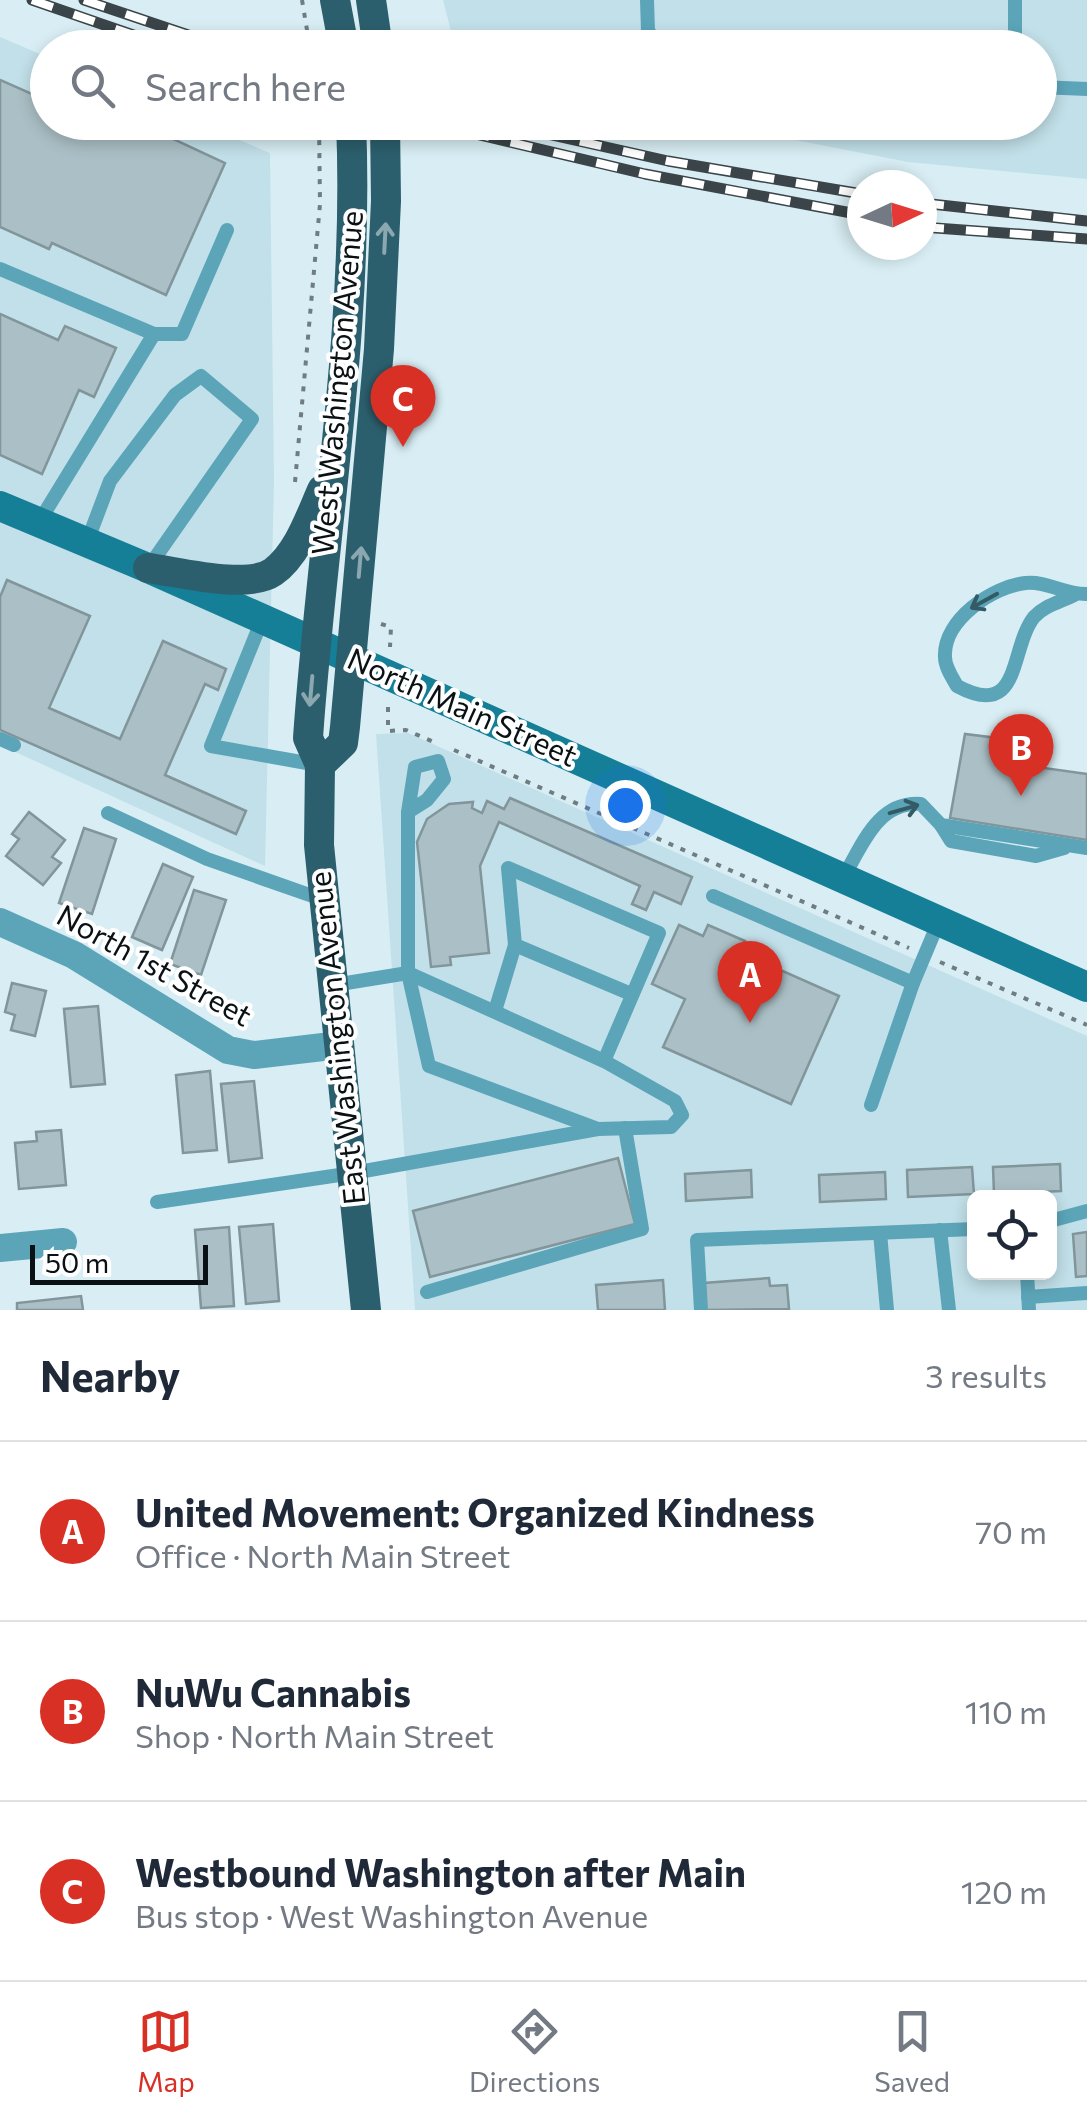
<!DOCTYPE html>
<meta charset="utf-8">
<style>
body{margin:0;font-family:Commissioner,sans-serif;background:#f6f6f7;color:#1f2937}
.controls{position:absolute;right:30px;bottom:30px;display:grid;overflow:hidden;border-radius:15px;box-shadow:0 5px 15px #0003}
.controls button{width:90px;height:90px;display:grid;place-items:center;padding:0;border:0;border-bottom:2px solid #e0e1e3;background:#fff;color:#1f2937;font:50px sans-serif}
.compass{position:absolute;left:847px;top:170px;width:90px;height:90px;border-radius:50%;background:#fff;box-shadow:0 5px 15px #0003;rotate:86deg}
.scale{position:absolute;left:30px;bottom:25px;width:178px;box-sizing:border-box;padding-left:10px;border:5px solid #0a1114;border-top:0;font-size:28px;line-height:35px;white-space:nowrap;color:#0a1114;-webkit-text-stroke:8px #fff;paint-order:stroke}
.you{position:absolute;left:625px;top:805px;width:35px;height:35px;margin:-25px;border:8px solid #fff;border-radius:50%;background:#1a73e8;box-shadow:0 0 0 15px #1a73e833}
.badge{display:grid;place-items:center;width:65px;height:65px;border-radius:50%;background:#d93025;color:#fff;font-size:32px;font-weight:700}
.pin{position:absolute;translate:-50% -82px;filter:drop-shadow(0 2px 5px #0008)}
.pin::after{content:'';position:absolute;top:52px;width:35px;height:30px;background:inherit;clip-path:polygon(0 0,100% 0,50% 100%)}
.list{margin:0;padding:0;list-style:none}
h2{display:flex;justify-content:space-between;align-items:center;height:130px;margin:0;padding:0 40px;font-size:42px}
h2 small{font-size:32px;font-weight:400;color:#747a83}
.list li{display:grid;grid-template-columns:65px 1fr auto;gap:30px;align-items:center;box-sizing:border-box;height:180px;padding:0 40px;border-top:2px solid #e0e1e3}
.list b{display:block;font-size:38px;white-space:nowrap}
.list p{margin:0;font-size:32px;white-space:nowrap;color:#747a83}
.list em{font-size:32px;font-style:normal;color:#747a83}
.icon{flex:none;width:55px;height:55px;fill:none;stroke:currentColor;stroke-width:2;stroke-linecap:round;stroke-linejoin:round}
.map{position:relative;flex:none;width:1087px;height:1310px;overflow:hidden}
.search{position:absolute;background:#fff;box-shadow:0 5px 15px #0003;left:30px;right:30px;top:30px;height:110px;display:flex;align-items:center;gap:25px;box-sizing:border-box;padding:0 35px;border-radius:55px;color:#747a83;font-size:38px}
.sheet{height:670px;background:#fff}
nav{display:flex;justify-content:space-around;align-items:center;box-sizing:border-box;height:140px;border-top:2px solid #e0e1e3;background:#fff;font-size:28px;color:#747a83}
nav a{display:grid;justify-items:center;gap:5px}
nav .on{color:#d93025}
.map>svg:first-child{display:block}
.built{fill:#c2e0e9;fill-rule:evenodd}
.building{fill:#abc0c6;stroke:#81959b;stroke-width:2.5}
.lines{fill:none;stroke-linecap:round;stroke-linejoin:round}
.path{stroke:#6f7d82;stroke-width:4;stroke-dasharray:5 8;stroke-linecap:butt}
.lane{stroke:#5ca5b9;stroke-width:14}
.street{stroke:#5ca5b9;stroke-width:28}
.secondary{stroke:#147f97;stroke-width:30}
.primary{stroke:#2c5f6d;stroke-width:30}
.rail-casing{stroke:#3b4549;stroke-width:11}
.rail{stroke:#fff;stroke-width:8;stroke-dasharray:22;stroke-linecap:butt}
.oneway{stroke:#8ba7af}
.oneway2{stroke:#335b66}
.labels{text-anchor:middle;stroke-width:8;stroke-linejoin:round;paint-order:stroke}
.street-label{font-size:30px;fill:#0a1114;stroke:#fff}
</style>
<div class="map">
<svg width="1087" height="1310" viewBox="0 0 1087 1310">
<rect width="100%" height="100%" fill="#d8eef4"/>
<g class="built">
<path d="M 443,0 L 1087,0 L 1087,179 L 908,162 L 708,123 L 1040,122 L 1040,48 L 455,47 Z"/>
<path d="M 0,37 L 47,57 L 48,122 L 199,123 L 270,153 L 274,481 L 265,866 L 0,745 Z"/>
<path d="M 408,733 L 1087,1036 L 1087,1310 L 415,1310 L 376,734 ZM 974,1198 L 1050,1198 L 1050,1272 L 974,1272 Z"/>
</g>
<g class="building">
<path d="M 0,80 L 48,101 L 48,122 L 95,122 L 103,126 L 104,122 L 137,122 L 225,163 L 166,295 L 52,243 L 49,249 L 0,227 Z"/>
<path d="M 0,314 L 58,340 L 65,326 L 116,348 L 94,397 L 79,390 L 42,474 L 0,455 Z"/>
<path d="M 7,580 L 90,616 L 49,708 L 120,739 L 163,641 L 226,669 L 218,690 L 205,684 L 165,775 L 246,811 L 236,834 L 0,730 L 0,597 Z"/>
<path d="M 1016,732 L 1049,738 L 1044,768 L 1087,774 L 1087,840 L 950,818 L 965,734 L 1014,740 Z"/>
<path d="M 510,798 L 692,877 L 681,904 L 654,892 L 646,910 L 632,904 L 640,886 L 499,822 L 480,866 L 489,953 L 450,957 L 451,965 L 431,967 L 417,842 L 427,819 L 449,804 L 473,802 L 472,808 L 482,813 L 487,801 L 504,809 Z"/>
<path d="M 29,812 L 65,840 L 52,857 L 61,863 L 43,885 L 6,856 L 19,839 L 12,834 Z"/>
<path d="M 84,828 L 116,839 L 92,914 L 59,903 Z"/>
<path d="M 163,864 L 193,877 L 162,950 L 132,937 Z"/>
<path d="M 194,890 L 226,900 L 201,975 L 170,964 Z"/>
<path d="M 679,925 L 703,936 L 708,925 L 745,941 L 740,952 L 839,996 L 791,1104 L 663,1047 L 685,999 L 652,984 Z"/>
<path d="M 12,983 L 46,991 L 35,1036 L 11,1030 L 15,1015 L 5,1012 Z"/>
<path d="M 98,1006 L 105,1084 L 71,1087 L 64,1009 Z"/>
<path d="M 210,1071 L 217,1150 L 183,1153 L 176,1075 Z"/>
<path d="M 254,1081 L 262,1158 L 229,1162 L 221,1084 Z"/>
<path d="M 61,1130 L 66,1185 L 19,1189 L 15,1143 L 37,1141 L 36,1132 Z"/>
<path d="M 618,1158 L 635,1224 L 430,1277 L 413,1211 Z"/>
<path d="M 1060,1164 L 1061,1191 L 994,1194 L 993,1167 Z"/>
<path d="M 972,1167 L 974,1194 L 908,1197 L 907,1170 Z"/>
<path d="M 751,1170 L 752,1197 L 686,1201 L 685,1174 Z"/>
<path d="M 885,1172 L 886,1199 L 820,1202 L 819,1175 Z"/>
<path d="M 273,1224 L 279,1301 L 246,1304 L 239,1227 Z"/>
<path d="M 229,1227 L 234,1306 L 201,1308 L 195,1230 Z"/>
<path d="M 1087,1232 L 1087,1276 L 1076,1277 L 1073,1234 Z"/>
<path d="M 769,1278 L 770,1286 L 787,1285 L 789,1309 L 706,1310 L 704,1283 Z"/>
<path d="M 663,1280 L 665,1310 L 598,1310 L 596,1285 Z"/>
<path d="M 81,1296 L 83,1310 L 17,1310 L 17,1303 Z"/>
</g>
<g class="lines">
<g class="path">
<path d="M 302,0 L 310,48"/>
<path d="M 295,482 L 320,204 L 319,122"/>
<path d="M 381,624 L 391,627 L 390,647"/>
<path d="M 388,707 L 388,731 L 406,730 L 436,743"/>
<path d="M 454,750 L 909,948"/>
<path d="M 940,962 L 1087,1025"/>
</g>
<g class="lane">
<path d="M 647,0 L 648,31 L 661,48"/>
<path d="M 1015,0 L 1015,48"/>
<path d="M 1040,87 L 1087,89"/>
<path d="M 0,269 L 154,334 L 39,522"/>
<path d="M 154,334 L 182,334 L 227,230"/>
<path d="M 87,542 L 110,481 L 175,395 L 201,376 L 252,419 L 148,568"/>
<path d="M 1076,594 C 1061,602 1045,605 1034,617 C 1009,649 1022,721 957,686 C 952,677 945,667 945,657 C 943,620 993,586 1026,583 C 1047,581 1066,595 1087,594"/>
<path d="M 262,620 L 211,746 L 318,765"/>
<path d="M 0,739 L 14,745"/>
<path d="M 108,813 L 207,859 L 324,900"/>
<path d="M 941,825 L 951,841 L 1036,856 L 1064,848"/>
<path d="M 843,878 C 862,846 877,801 921,804 L 941,825 L 1087,848"/>
<path d="M 713,896 L 913,983"/>
<path d="M 334,985 L 408,973 L 408,812 L 427,800 L 444,779 L 438,761 L 415,767 L 408,812"/>
<path d="M 495,1011 L 515,945"/>
<path d="M 604,1061 L 675,1101 L 682,1115 L 671,1127 L 598,1129 L 429,1066 L 408,973 L 604,1061 L 659,933 L 508,868 L 515,945 L 631,994"/>
<path d="M 871,1105 L 913,983 L 939,921"/>
<path d="M 157,1202 L 353,1173 L 598,1129"/>
<path d="M 1050,1221 L 1087,1211"/>
<path d="M 940,1230 L 949,1310"/>
<path d="M 880,1233 L 887,1310"/>
<path d="M 1027,1272 L 1029,1310"/>
<path d="M 427,1292 L 642,1229 L 625,1128"/>
<path d="M 1028,1297 L 1087,1293"/>
<path d="M 701,1310 L 697,1240 L 974,1229"/>
</g>
<g class="street">
<path d="M 0,922 L 74,955 L 228,1050 L 254,1055 L 340,1045"/>
<path d="M 0,1248 L 63,1242"/>
</g>
<path class="secondary" d="M 0,506 L 148,568 L 1087,987"/>
<g class="primary">
<path d="M 335,0 L 344,48"/>
<path d="M 371,0 L 378,48"/>
<path d="M 351,122 C 360,328 322,534 308,738 L 320,765 L 319,845 L 366,1310"/>
<path d="M 148,568 C 179,572 247,590 273,572 C 298,554 310,517 322,490"/>
<path d="M 320,765 L 343,743 L 345,727 L 379,349 L 386,201 L 385,122"/>
</g>
<defs>
<g id="rail">
<path d="M 32,0 L 171,48"/>
<path d="M 84,0 L 227,48"/>
<path d="M 425,122 L 645,174 L 862,215"/>
<path d="M 494,122 L 668,161 L 862,194"/>
<path d="M 922,203 L 1087,221"/>
<path d="M 922,227 L 1087,239"/>
</g>
</defs>
<use href="#rail" class="rail-casing"/>
<use href="#rail" class="rail"/>
</g>
<defs><path id="oneway-shaft" d="M-6 0H5M1.5-3L5.5 0L1.5 3" fill="none" stroke-width="1.6" stroke-linecap="round" stroke-linejoin="round" transform="scale(2.5)"/></defs>
<g class="oneway">
<use href="#oneway-shaft" transform="translate(385 238) rotate(-87)"/>
<use href="#oneway-shaft" transform="translate(360 562) rotate(-85)"/>
<use href="#oneway-shaft" transform="translate(311 691) rotate(95)"/>
</g>
<g class="oneway2">
<use href="#oneway-shaft" transform="translate(984 601) rotate(151)"/>
<use href="#oneway-shaft" transform="translate(904 809) rotate(-16)"/>
</g>
<g class="labels">
<g class="street-label">
<text transform="translate(338 383) rotate(-85)" y="10">West Washington Avenue</text>
<text transform="translate(462 708) rotate(24)" y="10">North Main Street</text>
<text transform="translate(154 966) rotate(29)" y="10">North 1st Street</text>
<text transform="translate(338 1038) rotate(-96)" y="10">East Washington Avenue</text>
</g>
</g>
</svg>
<div class="controls">
<button><svg class="icon" aria-label="locate" viewBox="0 0 24 24"><circle cx="12" cy="12" r="6"/><path d="M12 2v4M12 18v4M2 12h4M18 12h4"/></svg></button>
</div>
<svg class="compass" viewBox="-18 -18 36 36"><path d="M0-13l5 13h-10z" fill="#e53935"/><path d="M0 13l5-13h-10z" fill="#747a83"/></svg>
<div class="scale">50 m</div>
<div class="you"></div>
<div class="pin badge" style="left:750px;top:1023px">A</div>
<div class="pin badge" style="left:1021px;top:796px">B</div>
<div class="pin badge" style="left:403px;top:447px">C</div>
<div class="search"><svg class="icon" aria-label="search" viewBox="0 0 24 24"><circle cx="10" cy="10" r="6"/><path d="M15 15l6 6"/></svg>Search here</div>
</div>
<section class="sheet">
<h2>Nearby<small>3 results</small></h2>
<ul class="list">
<li><span class="badge">A</span><div><b>United Movement: Organized Kindness</b><p>Office · North Main Street</p></div><em>70 m</em></li>
<li><span class="badge">B</span><div><b>NuWu Cannabis</b><p>Shop · North Main Street</p></div><em>110 m</em></li>
<li><span class="badge">C</span><div><b>Westbound Washington after Main</b><p>Bus stop · West Washington Avenue</p></div><em>120 m</em></li>
</ul>
</section>
<nav>
<a class="on"><svg class="icon" aria-label="map" viewBox="0 0 24 24"><path d="M3 6l6-2 6 2 6-2v14l-6 2-6-2-6 2zM9 4v14M15 6v14"/></svg>Map</a>
<a><svg class="icon" aria-label="directions" viewBox="0 0 24 24"><path d="M12 3l9 9-9 9-9-9zM9 14v-3h6M13 9l2 2-2 2"/></svg>Directions</a>
<a><svg class="icon" aria-label="saved" viewBox="0 0 24 24"><path d="M7 4h10v16l-5-4-5 4z"/></svg>Saved</a>
</nav>
